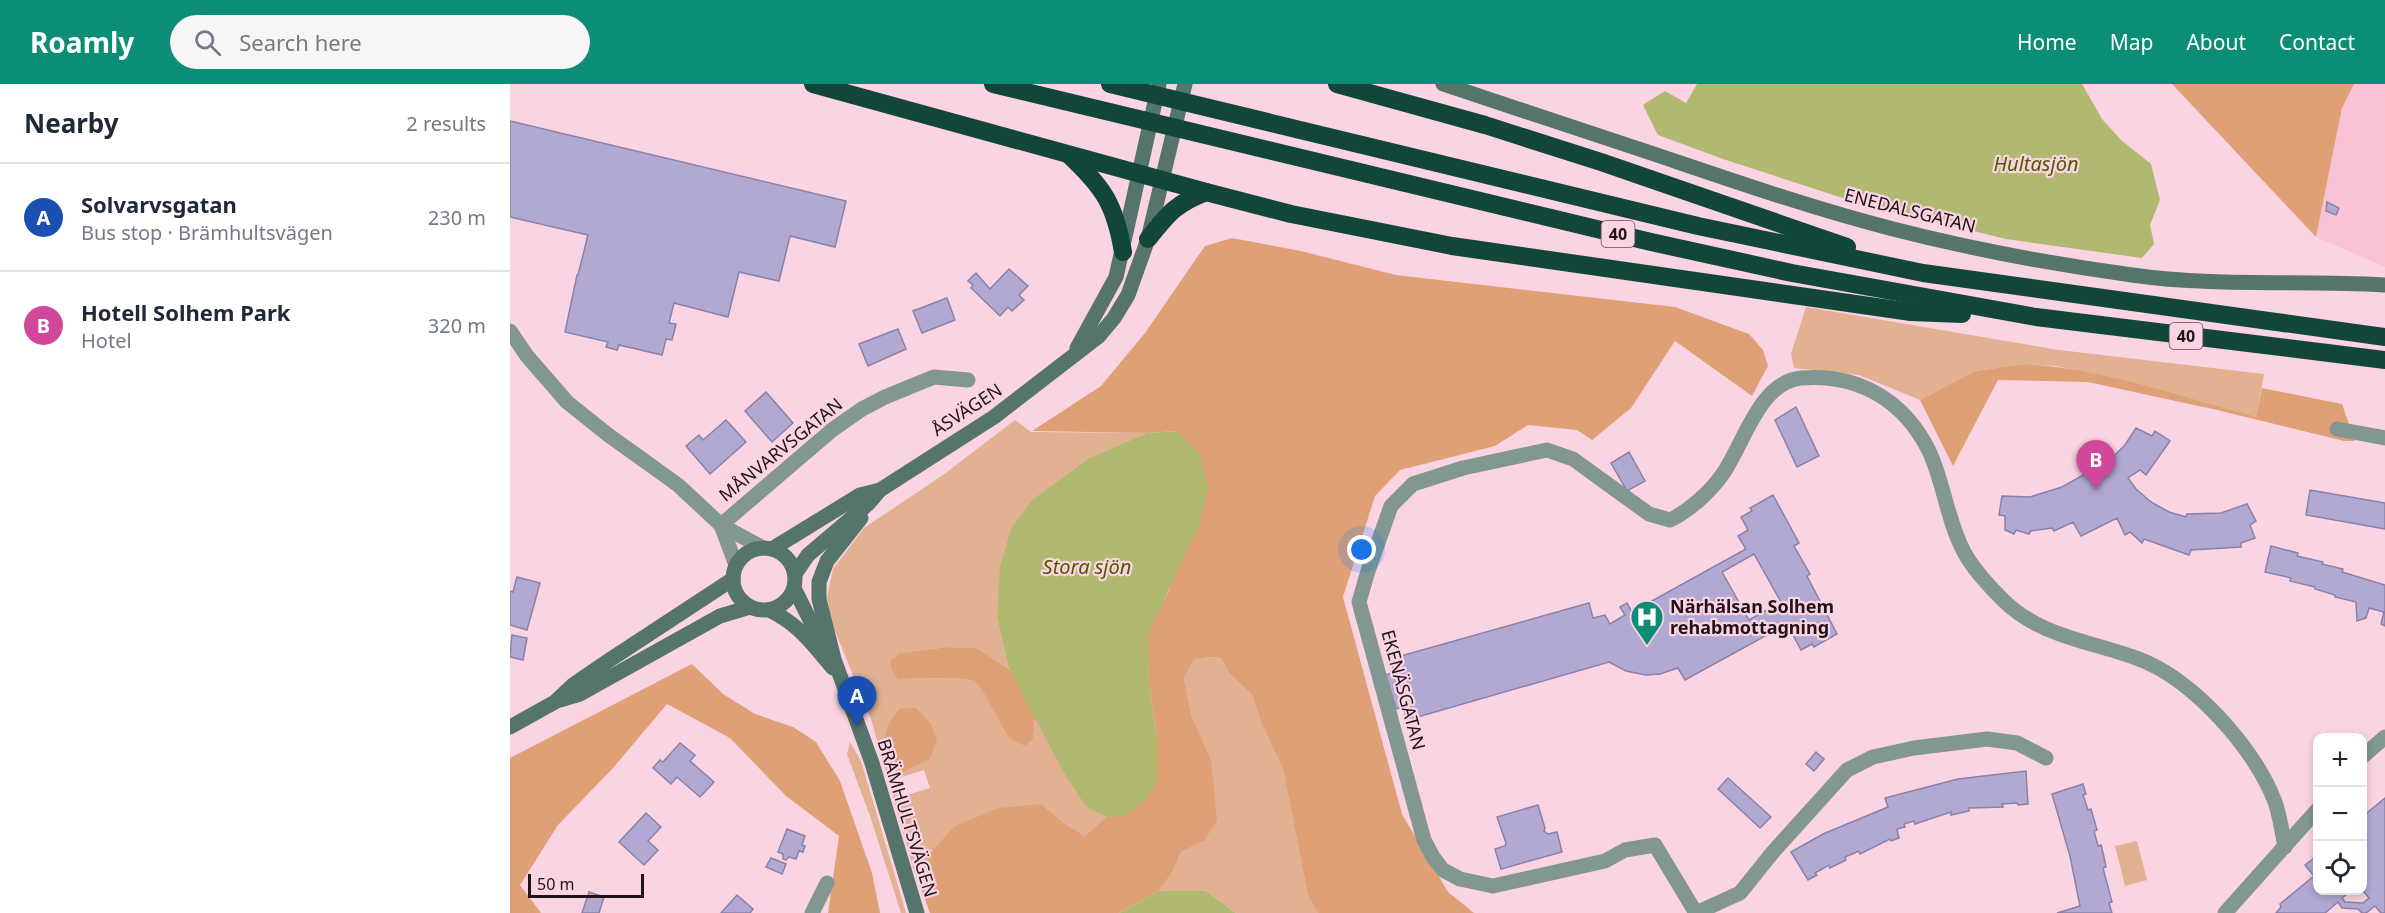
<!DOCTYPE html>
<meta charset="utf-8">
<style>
body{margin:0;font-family:"Noto Sans",sans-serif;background:#f6f6f7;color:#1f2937}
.controls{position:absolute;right:18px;bottom:18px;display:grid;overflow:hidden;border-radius:12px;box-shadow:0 3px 9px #0003}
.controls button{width:54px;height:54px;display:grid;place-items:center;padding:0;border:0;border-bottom:2px solid #e0e1e3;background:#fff;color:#1f2937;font:30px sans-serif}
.scale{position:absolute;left:18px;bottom:15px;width:116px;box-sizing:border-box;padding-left:6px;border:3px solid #221219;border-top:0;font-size:16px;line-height:21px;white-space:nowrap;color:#221219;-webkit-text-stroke:4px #fad4e2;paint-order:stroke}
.you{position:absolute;left:852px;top:466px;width:21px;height:21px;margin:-15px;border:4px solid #fff;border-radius:50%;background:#1a73e8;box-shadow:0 0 0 9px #1a73e833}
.badge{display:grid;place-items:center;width:39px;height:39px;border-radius:50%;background:#0b8e75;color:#fff;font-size:20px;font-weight:700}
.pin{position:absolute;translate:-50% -50px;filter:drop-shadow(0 2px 3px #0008)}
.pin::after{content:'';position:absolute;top:32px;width:21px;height:18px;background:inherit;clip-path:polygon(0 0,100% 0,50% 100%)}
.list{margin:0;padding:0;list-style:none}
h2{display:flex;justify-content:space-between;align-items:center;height:78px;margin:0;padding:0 24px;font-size:26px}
h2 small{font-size:20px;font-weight:400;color:#747a83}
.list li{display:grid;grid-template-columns:39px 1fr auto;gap:18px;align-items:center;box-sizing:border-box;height:108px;padding:0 24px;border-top:2px solid #e0e1e3}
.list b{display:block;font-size:22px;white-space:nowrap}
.list p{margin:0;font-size:20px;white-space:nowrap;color:#747a83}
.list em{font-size:20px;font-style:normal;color:#747a83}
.icon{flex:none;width:33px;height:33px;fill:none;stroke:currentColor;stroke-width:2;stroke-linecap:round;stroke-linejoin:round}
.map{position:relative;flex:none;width:1875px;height:829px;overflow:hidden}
header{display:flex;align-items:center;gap:36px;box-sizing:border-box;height:84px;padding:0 30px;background:#0b8e75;color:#fff}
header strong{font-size:28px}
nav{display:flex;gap:33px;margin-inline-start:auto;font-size:21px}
.search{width:420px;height:54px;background:#f6f6f7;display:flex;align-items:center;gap:15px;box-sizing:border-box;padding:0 21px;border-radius:33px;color:#747a83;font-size:22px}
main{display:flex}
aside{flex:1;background:#fff}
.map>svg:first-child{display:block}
.built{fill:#f9c2d7}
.green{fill:#e1b192;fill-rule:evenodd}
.forest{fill:#e0a076}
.water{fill:#b1b971}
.building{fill:#b1a9d1;stroke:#8981a8;stroke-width:1.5;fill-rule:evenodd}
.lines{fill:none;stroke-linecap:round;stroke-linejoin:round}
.street{stroke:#829791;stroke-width:15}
.secondary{stroke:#55746b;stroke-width:15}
.highway{stroke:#13463a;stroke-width:18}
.labels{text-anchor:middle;stroke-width:4.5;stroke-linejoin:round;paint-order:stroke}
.shield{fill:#fad4e2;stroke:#634c55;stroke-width:1.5}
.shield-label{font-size:16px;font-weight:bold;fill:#221219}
.street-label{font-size:18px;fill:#221219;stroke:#fad4e2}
.poi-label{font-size:18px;font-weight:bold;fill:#221219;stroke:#fad4e2;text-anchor:start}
.water-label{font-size:20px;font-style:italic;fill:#525700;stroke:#fad4e2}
</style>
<header>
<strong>Roamly</strong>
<div class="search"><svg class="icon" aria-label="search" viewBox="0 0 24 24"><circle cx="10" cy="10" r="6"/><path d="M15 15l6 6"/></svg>Search here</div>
<nav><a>Home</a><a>Map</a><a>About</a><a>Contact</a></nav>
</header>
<main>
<aside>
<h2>Nearby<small>2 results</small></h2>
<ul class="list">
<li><span class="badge" style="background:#1a4fb4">A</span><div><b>Solvarvsgatan</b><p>Bus stop · Brämhultsvägen</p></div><em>230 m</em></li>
<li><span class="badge" style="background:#d1479c">B</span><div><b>Hotell Solhem Park</b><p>Hotel</p></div><em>320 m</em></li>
</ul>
</aside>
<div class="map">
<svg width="1875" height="829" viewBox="0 0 1875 829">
<rect width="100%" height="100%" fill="#fad4e2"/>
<path class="built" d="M 1844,0 L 1875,0 L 1875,183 L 1806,153 L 1832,24 Z"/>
<g class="green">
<path d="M 1296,223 L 1549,266 L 1754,290 L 1746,334 L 1637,304 L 1546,282 L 1515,280 L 1465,287 L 1410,316 L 1349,291 L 1284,284 L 1281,270 Z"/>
<path d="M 505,336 L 521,348 L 637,349 L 581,373 L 487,534 L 499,585 L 465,564 L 438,563 L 390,569 L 380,578 L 388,595 L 445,594 L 464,597 L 523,655 L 525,633 L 556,693 L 576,723 L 596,733 L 575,752 L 554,739 L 531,720 L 420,767 L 404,787 L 361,635 L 323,542 L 317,514 L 323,485 L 354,444 L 433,391 ZM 414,686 L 420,704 L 390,713 L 385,695 Z"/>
<path d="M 699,573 L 711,574 L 719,589 L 742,611 L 752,641 L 773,685 L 798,812 L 808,829 L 726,829 L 696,807 L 649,807 L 663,787 L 671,768 L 694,757 L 701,676 L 681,630 L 674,594 L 684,576 Z"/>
<path d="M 340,658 L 351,677 L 396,829 L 391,829 L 360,732 L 337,670 Z"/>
<path d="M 1627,757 L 1637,796 L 1615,802 L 1605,762 Z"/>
</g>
<g class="forest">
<path d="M 1662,0 L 1844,0 L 1832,24 L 1806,153 Z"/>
<path d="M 722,154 L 791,167 L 886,191 L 1165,223 L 1239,250 L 1253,266 L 1258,282 L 1242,312 L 1165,257 L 1121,324 L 1082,356 L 1067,346 L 1018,341 L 985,362 L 890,386 L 865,412 L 833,513 L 892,730 L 938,808 L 964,829 L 808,829 L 798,812 L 773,685 L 752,641 L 742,611 L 719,589 L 711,574 L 699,573 L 684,576 L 674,594 L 681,630 L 701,676 L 707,736 L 694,757 L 671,768 L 663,787 L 649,807 L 609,829 L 420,829 L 404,786 L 445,742 L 489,724 L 531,720 L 554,739 L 575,752 L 596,733 L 613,731 L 647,653 L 639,602 L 637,551 L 660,504 L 667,347 L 637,349 L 522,347 L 591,302 L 635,249 L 695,162 Z"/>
<path d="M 1515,280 C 1590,284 1672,313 1746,333 L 1752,304 L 1832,320 L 1845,357 L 1834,357 L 1707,326 L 1578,298 L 1488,296 L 1443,382 L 1410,316 L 1465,287 Z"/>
<path d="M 438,563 L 466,564 L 499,585 L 525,633 L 523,655 L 515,662 L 499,654 L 473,607 L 464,597 L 445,594 L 388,595 L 382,587 L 380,577 L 390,569 Z"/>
<path d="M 182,580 L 213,610 L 245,630 L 283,643 L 306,658 L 330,697 L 362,789 L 370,829 L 318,829 L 329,752 L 276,712 L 220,654 L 157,620 L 103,684 L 48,741 L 10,801 L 31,829 L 0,829 L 0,674 Z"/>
<path d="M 391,624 L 406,624 L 421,640 L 427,655 L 420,675 L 390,689 C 373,664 368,647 391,624 Z"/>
</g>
<g class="water">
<path d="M 1187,0 L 1572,0 L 1592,35 L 1611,56 L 1641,80 L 1650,116 L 1640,141 L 1644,160 L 1632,174 L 1496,155 L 1348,119 L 1213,75 L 1148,51 L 1133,21 L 1155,7 L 1176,19 Z"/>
<path d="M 667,347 L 690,370 L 698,404 L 690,438 L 638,551 L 639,602 L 647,653 L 647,698 L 632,720 L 613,732 L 596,733 L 576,723 L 556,693 L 499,585 L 487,534 L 490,483 L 501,445 L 522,416 L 581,373 L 637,349 Z"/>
<path d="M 649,807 L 696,807 L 726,829 L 609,829 Z"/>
</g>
<g class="building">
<path d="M 0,37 L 336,117 L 325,163 L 280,152 L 269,197 L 229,188 L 218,233 L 164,219 L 159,239 L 166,240 L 162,256 L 156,255 L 152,271 L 109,261 L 107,266 L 96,263 L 98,258 L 55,248 L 67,191 L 68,191 L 78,151 L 0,133 Z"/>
<path d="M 1817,118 L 1829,124 L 1826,131 L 1816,127 Z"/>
<path d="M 499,185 L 518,202 L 509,211 L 514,216 L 502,227 L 498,223 L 490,232 L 461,204 L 463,201 L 458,197 L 466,189 L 480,205 Z"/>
<path d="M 437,214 L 445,236 L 412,249 L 403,227 Z"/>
<path d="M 388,245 L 396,265 L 358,282 L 349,260 Z"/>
<path d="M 256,308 L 283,339 L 262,358 L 235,327 Z"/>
<path d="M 1286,323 L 1309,372 L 1287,383 L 1265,336 Z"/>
<path d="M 216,336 L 236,358 L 200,390 L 176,362 L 189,351 L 193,356 Z"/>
<path d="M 1626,344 L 1642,352 L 1645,347 L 1660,357 L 1636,391 L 1630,386 L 1618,394 L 1626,405 L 1641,418 L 1659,428 L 1676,433 L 1677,430 L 1711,429 L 1737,420 L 1746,437 L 1740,441 L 1745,454 L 1731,459 L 1731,463 L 1681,466 L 1679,471 L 1634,455 L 1632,459 L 1620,448 L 1615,451 L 1607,434 L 1571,452 L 1563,438 L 1544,447 L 1542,444 L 1521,447 L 1519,450 L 1506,446 L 1504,450 L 1495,446 L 1495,432 L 1489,431 L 1492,412 L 1520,413 L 1552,403 L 1600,376 L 1615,361 Z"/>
<path d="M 1119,368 L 1135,397 L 1117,407 L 1101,379 Z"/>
<path d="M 1800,406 L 1875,419 L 1875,445 L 1796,431 Z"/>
<path d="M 1263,411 L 1289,459 L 1284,462 L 1300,490 L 1297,492 L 1327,550 L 1304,563 L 1302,560 L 1291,566 L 1277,540 L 1175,596 L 1168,584 L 1150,590 L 1136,591 L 1116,587 L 1099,578 L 897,636 L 893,623 L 886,625 L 876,591 L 884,588 L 880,575 L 1079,519 L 1083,534 L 1095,531 L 1100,540 L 1115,531 L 1110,523 L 1117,519 L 1122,528 L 1236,465 L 1228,452 L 1238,446 L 1231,433 L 1242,427 L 1240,424 ZM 1244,470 L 1271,518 L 1239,536 L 1212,488 Z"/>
<path d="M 1761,462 L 1788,469 L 1787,472 L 1813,478 L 1812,480 L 1833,485 L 1832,488 L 1875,501 L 1875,542 L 1871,540 L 1874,528 L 1859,524 L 1856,534 L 1847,537 L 1846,518 L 1825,513 L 1825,511 L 1805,505 L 1805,503 L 1780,497 L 1781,494 L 1755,488 Z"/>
<path d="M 7,493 L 30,499 L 17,546 L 0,541 L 0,507 L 3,508 Z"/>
<path d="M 2,551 L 17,554 L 13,576 L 0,573 Z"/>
<path d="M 170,659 L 185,671 L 180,677 L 204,698 L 190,713 L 167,693 L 161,700 L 143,684 L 150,676 L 153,678 Z"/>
<path d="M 1306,668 L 1314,675 L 1304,687 L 1296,680 Z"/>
<path d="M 1516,687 L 1518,720 L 1508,721 L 1507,719 L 1492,720 L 1493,723 L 1459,724 L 1459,727 L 1441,731 L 1441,728 L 1405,740 L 1404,737 L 1394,740 L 1395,743 L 1387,745 L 1389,754 L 1381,757 L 1380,755 L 1350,770 L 1349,767 L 1335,773 L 1336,776 L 1320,784 L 1319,781 L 1305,789 L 1307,791 L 1298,796 L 1281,768 L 1313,750 L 1378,723 L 1375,714 L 1448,695 Z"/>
<path d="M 1218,694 L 1261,733 L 1250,744 L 1208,705 Z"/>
<path d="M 1573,700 L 1576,710 L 1573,711 L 1578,726 L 1581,725 L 1587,746 L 1584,747 L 1588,762 L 1591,761 L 1594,773 L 1596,783 L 1593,784 L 1602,818 L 1599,819 L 1602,829 L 1547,829 L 1570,822 L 1560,772 L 1542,710 Z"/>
<path d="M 1875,714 L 1875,829 L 1871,829 L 1865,822 L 1856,829 L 1852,829 L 1848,825 L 1832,824 L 1828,818 L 1815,829 L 1766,829 L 1771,823 L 1770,820 L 1804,792 L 1795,781 L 1808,771 L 1808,806 L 1842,806 L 1832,814 L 1835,818 L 1853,819 L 1859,814 L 1852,806 L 1852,733 Z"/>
<path d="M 1028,721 L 1035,744 L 1034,747 L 1038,750 L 1047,748 L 1052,768 L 991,785 L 985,765 L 995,762 L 996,759 L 987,733 Z"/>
<path d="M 136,729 L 151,743 L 138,757 L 148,766 L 134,781 L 109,758 Z"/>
<path d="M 277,745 L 295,752 L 292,761 L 295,762 L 293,768 L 289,767 L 286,775 L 279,773 L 276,776 L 273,775 L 273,770 L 268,768 Z"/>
<path d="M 261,774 L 276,780 L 272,790 L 256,783 Z"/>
<path d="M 79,808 L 94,813 L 89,829 L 72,829 Z"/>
<path d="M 227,811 L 243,825 L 240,829 L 211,829 Z"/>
</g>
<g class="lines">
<g class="street">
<path d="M 0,247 L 17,272 L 57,318 L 97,350 L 168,401 L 211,441 L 253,464"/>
<path d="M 1827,345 L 1875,354"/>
<path d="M 211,441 L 322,346 L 352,325 L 375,313 L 424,293 L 458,296"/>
<path d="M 211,441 L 226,481"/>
<path d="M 1852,673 L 1875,653"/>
<path d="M 302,829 L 317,799"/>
<path d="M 1186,829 L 1145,761 L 1115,766 L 1095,777 L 983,802 L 950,795 L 933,786 L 923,773 L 914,756 L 849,518 L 858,487 L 881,422 L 903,400 L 953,384 L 1037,366 L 1063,375 L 1139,430 L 1160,436 C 1179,427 1200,408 1212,391 C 1234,360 1249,298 1291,294 C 1347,289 1394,316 1419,367 C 1434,399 1437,436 1454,468 C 1463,485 1478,501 1492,515 C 1528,552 1580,557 1626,574 C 1681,593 1745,664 1765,718 C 1770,732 1772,748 1775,763"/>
<path d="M 1186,829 L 1230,809 L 1263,768 L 1337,686 L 1363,673 L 1404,664 L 1477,655 L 1507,659 L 1536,674"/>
<path d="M 1715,829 L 1808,725"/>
</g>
<g class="secondary">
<path d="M 933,0 C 1002,23 1072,46 1141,69 C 1221,96 1301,124 1383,145 C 1461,165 1542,180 1622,191 C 1706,203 1791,196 1875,201"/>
<path d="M 567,264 L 606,193 L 649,0"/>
<path d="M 351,434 L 317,477 L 309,498 L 309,515 L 324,575 L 362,679 L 407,829"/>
<circle cx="254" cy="495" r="31"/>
<path d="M 262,465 L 350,411 L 370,406"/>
<path d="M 285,490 L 298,471 L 359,419 L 370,406 L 484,333 L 589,252 L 604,234 L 618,211 L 638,155 L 675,0"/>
<path d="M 284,504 L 311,558"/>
<path d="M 259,526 C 289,540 302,560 323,584"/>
<path d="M 50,616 L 70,610 L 210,532 L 240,523"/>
<path d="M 0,643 L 45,618 L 63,601 L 98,577 L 223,495"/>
</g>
<g class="highway">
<path d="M 303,0 L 696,108 L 781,130 L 942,162 L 1401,228 L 1452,230"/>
<path d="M 483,0 L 1141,158 L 1282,189 L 1526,233 L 1875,276"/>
<path d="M 600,0 L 1188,142 L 1413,189 L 1875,253"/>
<path d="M 827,0 L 975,41 L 1091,78 L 1337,163"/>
<path d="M 560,72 C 594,104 605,121 613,168"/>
<path d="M 638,155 C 658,130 665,120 696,108"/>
</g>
</g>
<defs>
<symbol id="hospital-pin" viewBox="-11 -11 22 30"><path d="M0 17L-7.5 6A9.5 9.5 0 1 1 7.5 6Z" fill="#0b8e75" stroke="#fad4e2"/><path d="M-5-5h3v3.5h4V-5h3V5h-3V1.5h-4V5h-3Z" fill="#fff"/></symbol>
</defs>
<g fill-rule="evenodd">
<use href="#hospital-pin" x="1118" y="514" width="38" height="52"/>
</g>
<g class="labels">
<g class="shield">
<rect x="1091.5" y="137" width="33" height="26" rx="4.5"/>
<rect x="1659.5" y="239" width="33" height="26" rx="4.5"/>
</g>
<g class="shield-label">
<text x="1108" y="156">40</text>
<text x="1676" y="258">40</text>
</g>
<g class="street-label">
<text transform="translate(1400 127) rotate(14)" y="6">ENEDALSGATAN</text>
<text transform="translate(457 326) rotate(-33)" y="6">ÅSVÄGEN</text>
<text transform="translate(271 366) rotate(-39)" y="6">MÅNVARVSGATAN</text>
<text transform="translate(893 606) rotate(75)" y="6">EKENÄSGATAN</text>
<text transform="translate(397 734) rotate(73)" y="6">BRÄMHULTSVÄGEN</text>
</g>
<g class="poi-label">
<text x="1160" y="529">Närhälsan Solhem<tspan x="1160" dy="21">rehabmottagning</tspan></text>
</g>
<g class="water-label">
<text x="1526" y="87">Hultasjön</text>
<text x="577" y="490">Stora sjön</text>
</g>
</g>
</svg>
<div class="controls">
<button>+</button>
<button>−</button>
<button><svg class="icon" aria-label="locate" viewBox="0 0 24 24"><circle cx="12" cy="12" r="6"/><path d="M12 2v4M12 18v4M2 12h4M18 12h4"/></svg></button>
</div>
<div class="scale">50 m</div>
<div class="you"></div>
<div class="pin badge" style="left:347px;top:642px;background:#1a4fb4">A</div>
<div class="pin badge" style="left:1586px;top:406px;background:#d1479c">B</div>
</div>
</main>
